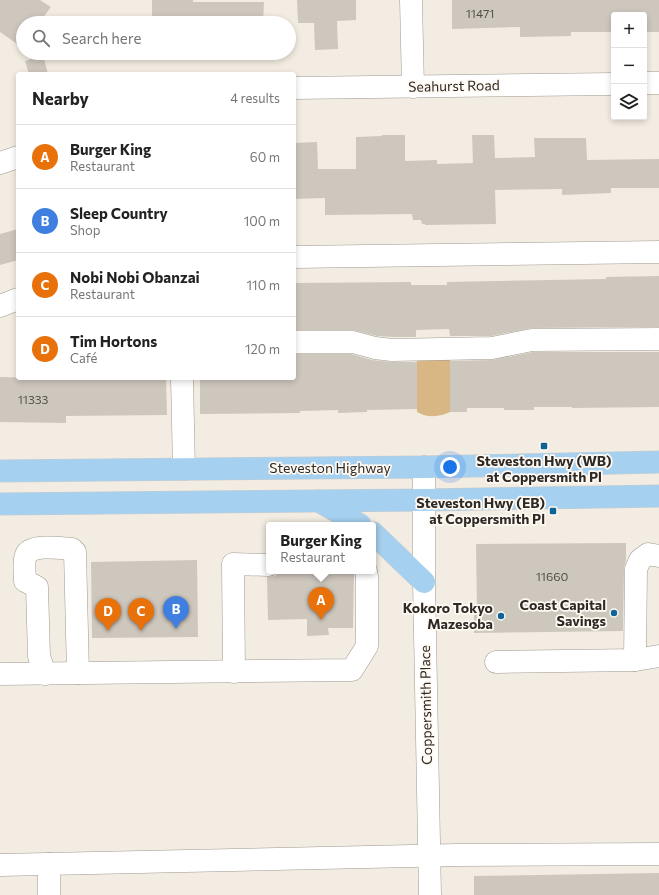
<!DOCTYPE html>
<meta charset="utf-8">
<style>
body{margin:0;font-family:Commissioner,sans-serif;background:#f2f2f2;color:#222}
.controls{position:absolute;right:12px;top:12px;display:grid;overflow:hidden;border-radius:4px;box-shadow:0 2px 6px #0003}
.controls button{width:36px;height:36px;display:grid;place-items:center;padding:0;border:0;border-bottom:1px solid #e0e0e0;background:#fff;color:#222;font:20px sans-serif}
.you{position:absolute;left:450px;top:467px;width:14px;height:14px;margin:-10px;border:3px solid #fff;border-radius:50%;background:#1a73e8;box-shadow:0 0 0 6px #1a73e833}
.badge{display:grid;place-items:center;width:26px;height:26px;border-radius:50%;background:#2563eb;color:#fff;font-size:13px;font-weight:700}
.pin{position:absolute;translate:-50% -33px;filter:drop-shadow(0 1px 2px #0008)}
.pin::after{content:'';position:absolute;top:21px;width:14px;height:12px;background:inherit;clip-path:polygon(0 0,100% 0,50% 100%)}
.popup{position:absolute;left:266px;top:522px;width:110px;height:52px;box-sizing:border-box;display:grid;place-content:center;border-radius:4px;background:#fff;filter:drop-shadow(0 1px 3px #0005);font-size:13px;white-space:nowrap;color:#767676}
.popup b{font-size:15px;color:#222}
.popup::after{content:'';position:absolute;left:50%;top:100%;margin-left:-8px;border:8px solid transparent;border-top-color:#fff}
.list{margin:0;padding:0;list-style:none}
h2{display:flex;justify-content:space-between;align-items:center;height:52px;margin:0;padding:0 16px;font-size:17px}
h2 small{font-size:13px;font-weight:400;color:#767676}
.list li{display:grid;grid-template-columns:26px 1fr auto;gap:12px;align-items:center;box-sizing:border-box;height:64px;padding:0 16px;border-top:1px solid #e0e0e0}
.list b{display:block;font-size:15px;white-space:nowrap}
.list p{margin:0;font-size:13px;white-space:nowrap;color:#767676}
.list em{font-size:13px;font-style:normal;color:#767676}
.icon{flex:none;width:22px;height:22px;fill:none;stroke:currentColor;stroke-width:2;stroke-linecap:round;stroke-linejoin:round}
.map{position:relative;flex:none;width:659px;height:895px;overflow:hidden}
.search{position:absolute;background:#fff;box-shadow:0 2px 6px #0003;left:16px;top:16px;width:280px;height:44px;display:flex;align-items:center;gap:10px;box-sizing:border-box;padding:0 14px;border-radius:22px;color:#767676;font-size:15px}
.panel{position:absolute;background:#fff;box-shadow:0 2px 6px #0003;left:16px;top:72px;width:280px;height:308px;border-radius:4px}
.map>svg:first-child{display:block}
.green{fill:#d8b785}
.building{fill:#cec7be}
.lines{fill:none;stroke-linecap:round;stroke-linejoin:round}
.minor-casing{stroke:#9f9990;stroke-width:23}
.major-casing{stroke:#cccccb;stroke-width:23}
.minor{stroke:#fff;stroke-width:22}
.major{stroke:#a6d0ef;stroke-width:22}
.poi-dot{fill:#0e6495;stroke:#fff9f1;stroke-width:1.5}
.labels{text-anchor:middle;stroke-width:3.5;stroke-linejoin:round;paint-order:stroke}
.number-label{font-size:12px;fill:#54504c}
.street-label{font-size:14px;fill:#2c2926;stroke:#fff9f1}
.poi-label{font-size:14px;font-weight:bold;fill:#2c2926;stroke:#fff9f1;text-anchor:end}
</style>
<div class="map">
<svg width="659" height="895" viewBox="0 0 659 895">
<rect width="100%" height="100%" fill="#f3ece2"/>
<path class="green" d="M 450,359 L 450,412 C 440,417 427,418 417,412 L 417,360 Z"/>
<g class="building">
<path d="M 0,0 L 40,0 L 51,7 L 39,23 L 23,23 L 23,48 L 0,32 Z"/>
<path d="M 152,0 L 193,0 L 193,2 L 264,2 L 263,23 L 152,23 Z"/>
<path d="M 297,0 L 356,0 L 356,20 L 337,21 L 338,49 L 315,50 L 314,23 L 298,23 Z"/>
<path d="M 452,0 L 659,0 L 659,32 L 644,32 L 644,15 L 614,15 L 614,32 L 571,32 L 571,36 L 520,37 L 520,27 L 452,29 Z"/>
<path d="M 43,55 L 48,74 L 29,74 L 25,61 Z"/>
<path d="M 382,135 L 405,135 L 405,161 L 437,160 L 437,164 L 473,163 L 472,135 L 494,135 L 495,158 L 535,157 L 534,138 L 586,138 L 587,160 L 659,159 L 659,188 L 611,188 L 611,193 L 562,195 L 562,189 L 495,190 L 496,224 L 425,225 L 425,224 L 422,224 L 421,220 L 413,220 L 412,214 L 325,215 L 325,198 L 294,199 L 294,143 L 317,142 L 318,169 L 356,169 L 356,137 L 382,136 Z"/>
<path d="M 18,229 L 18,260 L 0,265 L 0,234 Z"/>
<path d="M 659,276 L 659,327 L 532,328 L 491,336 L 450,336 L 449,329 L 416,330 L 416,337 L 393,337 L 377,336 L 353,330 L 294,330 L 294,283 L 411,282 L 411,285 L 447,285 L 447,282 L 606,279 L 606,277 Z"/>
<path d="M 533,352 L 659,352 L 659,407 L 572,408 L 572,407 L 534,407 L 534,410 L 504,410 L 504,408 L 467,408 L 467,412 L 450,412 L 450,361 L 492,360 Z"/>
<path d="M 294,354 L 351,354 L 372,360 L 391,362 L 417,362 L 417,409 L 367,410 L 367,412 L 338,413 L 338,410 L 300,411 L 300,413 L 200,414 L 200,378 L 294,378 Z"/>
<path d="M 0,377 L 84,379 L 166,378 L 167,415 L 66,416 L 66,423 L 0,422 Z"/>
<path d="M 626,543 L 626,560 L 624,569 L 623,631 L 474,633 L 474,610 L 477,610 L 476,544 Z"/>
<path d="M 197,560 L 198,637 L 92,638 L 91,562 Z"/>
<path d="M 280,571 L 354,571 L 353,628 L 328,628 L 329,635 L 307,636 L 307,619 L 268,620 L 267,577 L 275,576 Z"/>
<path d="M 659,873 L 659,895 L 474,895 L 474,876 Z"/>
</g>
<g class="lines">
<defs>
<g id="minor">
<path d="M 411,0 L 413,87"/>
<path d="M 644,83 L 659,83"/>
<path d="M 294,88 L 614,84"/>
<path d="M 0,163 L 18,157"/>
<path d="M 294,257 L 659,252"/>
<path d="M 0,306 L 18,299"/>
<path d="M 294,342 L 353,342 L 375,348 L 392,350 L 492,348 L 532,340 L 659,339"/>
<path d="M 182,378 L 184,469"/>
<path d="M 424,467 L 424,582 L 430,895"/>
<path d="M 635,660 L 636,569 L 640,560 L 648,554 L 659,556"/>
<path d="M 496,662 L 635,660 L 659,656"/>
<path d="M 234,672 L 233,564 L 269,565"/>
<path d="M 0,674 L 352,670 L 367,646 L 367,577 L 366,571"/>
<path d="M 45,674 L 39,656 L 37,587 L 25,581 C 25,573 23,562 26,555 C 30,544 61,548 72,549 L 75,552 L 78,673"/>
<path d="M 49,864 L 49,895"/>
<path d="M 0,865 L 457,855 L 659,854"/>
</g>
<g id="major">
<path d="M 0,471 L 424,467 L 659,462"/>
<path d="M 319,501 L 360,525"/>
<path d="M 0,504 L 425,500 L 659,496"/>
<path d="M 373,533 L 424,582"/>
</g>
</defs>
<use href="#minor" class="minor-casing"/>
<use href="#major" class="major-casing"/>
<use href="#minor" class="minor"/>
<use href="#major" class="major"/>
</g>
<g class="poi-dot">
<rect x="540" y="442" width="8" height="8" rx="2"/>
<rect x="549" y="507" width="8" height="8" rx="2"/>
<circle cx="614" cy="613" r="4"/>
<circle cx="501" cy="616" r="4"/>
</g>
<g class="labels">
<g class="number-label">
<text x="480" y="18">11471</text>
<text x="33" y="404">11333</text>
<text x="552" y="581">11660</text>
</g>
<g class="street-label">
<text transform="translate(454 86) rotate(-1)" y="5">Seahurst Road</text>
<text x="330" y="473">Steveston Highway</text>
<text transform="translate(426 705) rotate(-91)" y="5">Coppersmith Place</text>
</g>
<g class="poi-label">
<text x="544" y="466" text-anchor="middle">Steveston Hwy (WB)<tspan x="544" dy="16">at Coppersmith Pl</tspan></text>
<text x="545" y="508">Steveston Hwy (EB)<tspan x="545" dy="16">at Coppersmith Pl</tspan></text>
<text x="606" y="610">Coast Capital<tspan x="606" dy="16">Savings</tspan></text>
<text x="493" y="613">Kokoro Tokyo<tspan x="493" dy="16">Mazesoba</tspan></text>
</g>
</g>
</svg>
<div class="controls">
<button>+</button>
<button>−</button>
<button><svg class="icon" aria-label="layers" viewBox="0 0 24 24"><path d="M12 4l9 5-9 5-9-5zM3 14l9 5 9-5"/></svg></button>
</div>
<div class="you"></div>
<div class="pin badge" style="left:321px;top:620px;background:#e8710a">A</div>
<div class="popup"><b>Burger King</b>Restaurant</div>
<div class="pin badge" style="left:176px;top:629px;background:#3f7fe0">B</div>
<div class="pin badge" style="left:141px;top:631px;background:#e8710a">C</div>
<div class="pin badge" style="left:108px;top:631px;background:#e8710a">D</div>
<div class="search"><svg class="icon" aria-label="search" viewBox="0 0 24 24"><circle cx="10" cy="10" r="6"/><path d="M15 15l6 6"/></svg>Search here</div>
<section class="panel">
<h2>Nearby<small>4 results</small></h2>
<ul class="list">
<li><span class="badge" style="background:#e8710a">A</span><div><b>Burger King</b><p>Restaurant</p></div><em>60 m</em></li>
<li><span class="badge" style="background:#3f7fe0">B</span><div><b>Sleep Country</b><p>Shop</p></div><em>100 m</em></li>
<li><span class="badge" style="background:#e8710a">C</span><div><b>Nobi Nobi Obanzai</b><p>Restaurant</p></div><em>110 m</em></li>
<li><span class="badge" style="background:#e8710a">D</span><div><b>Tim Hortons</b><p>Café</p></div><em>120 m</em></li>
</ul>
</section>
</div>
